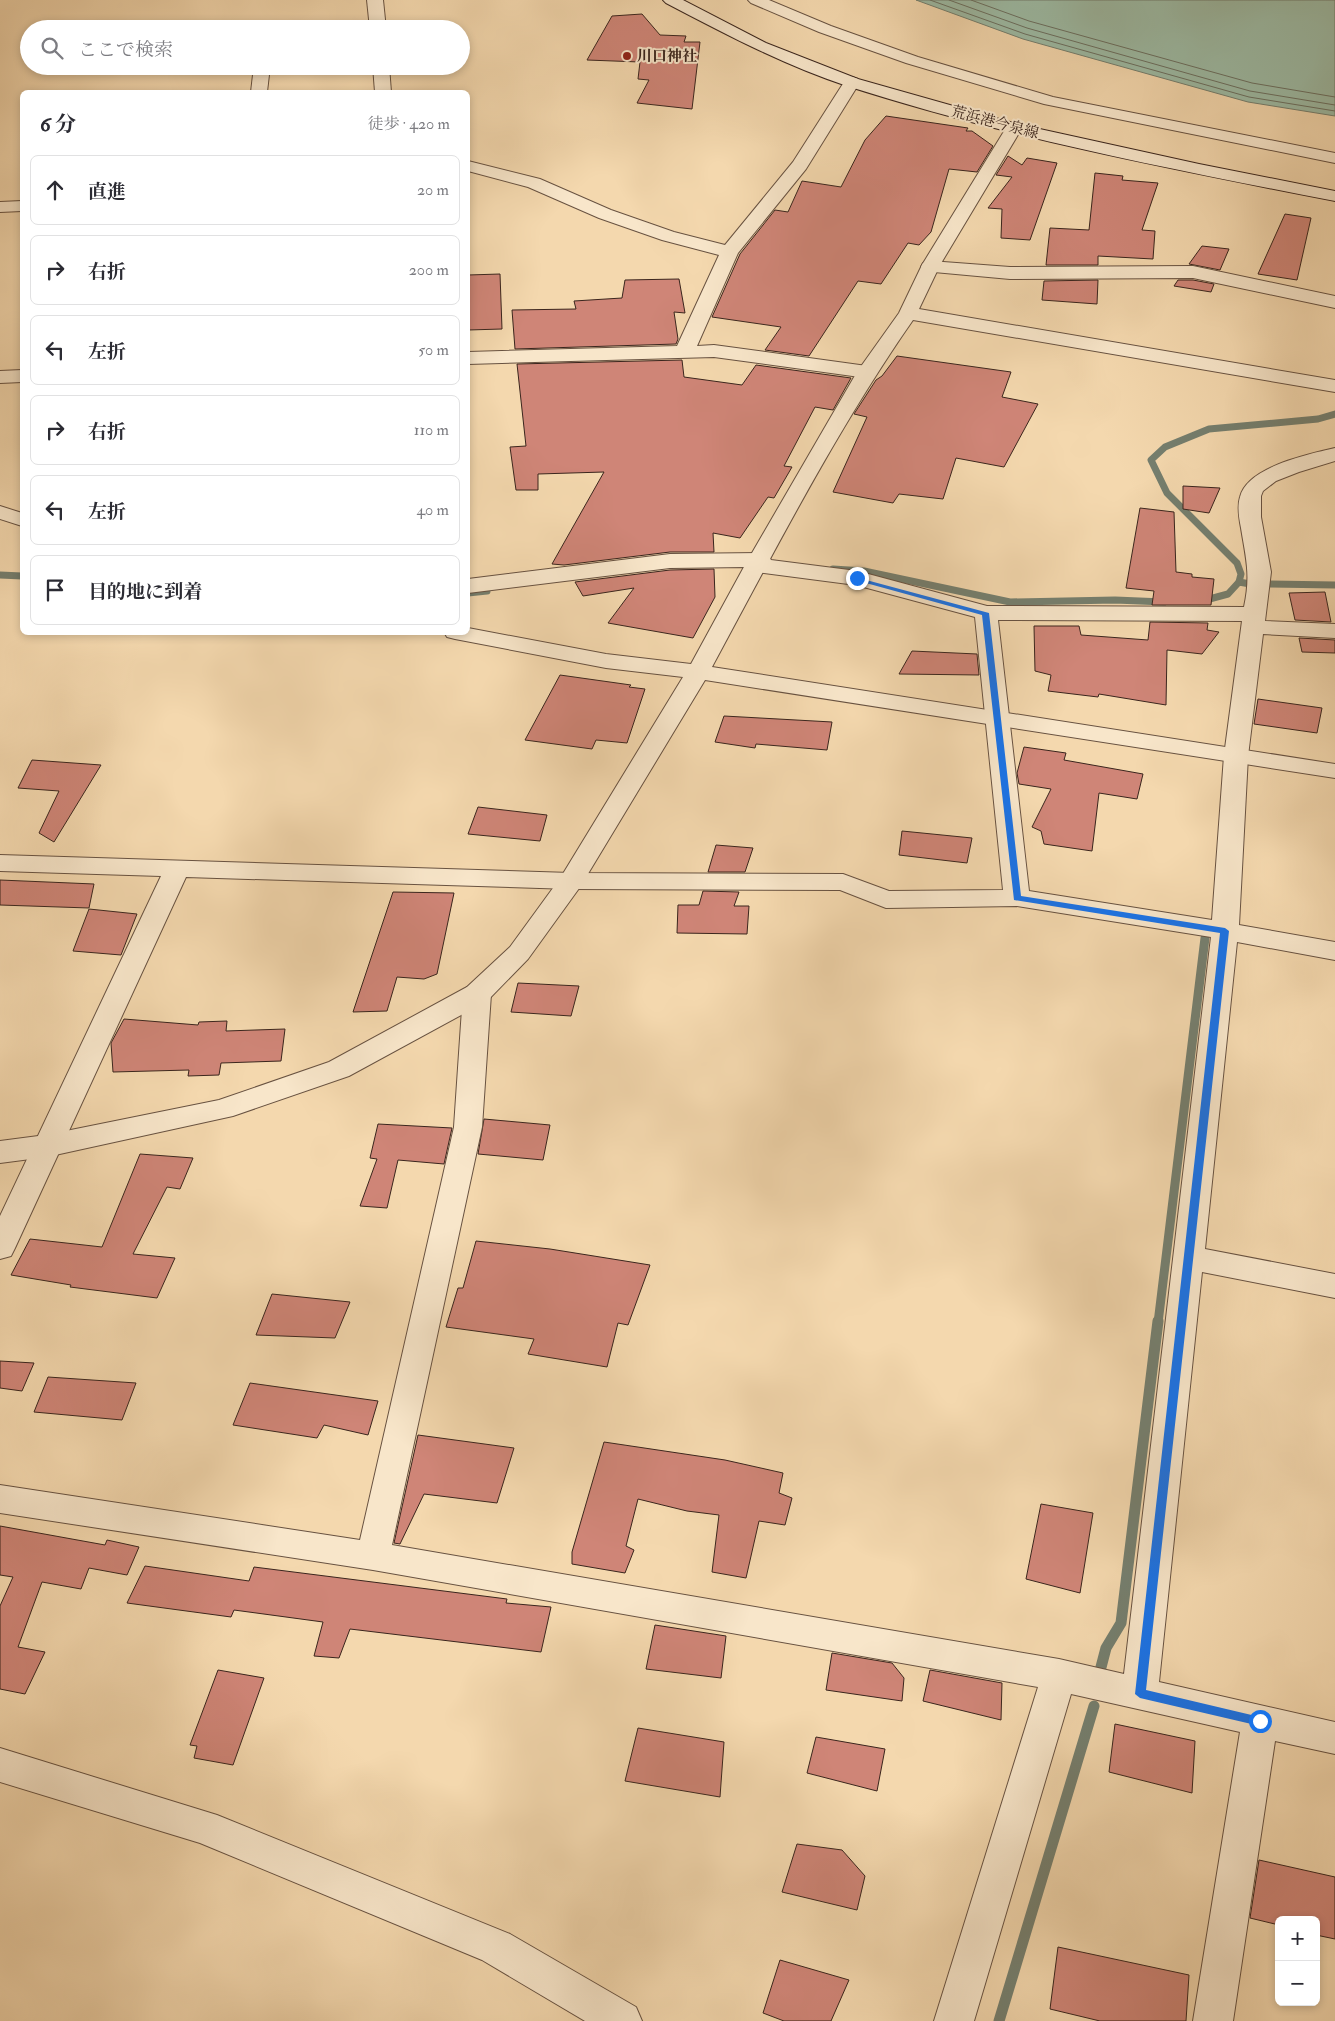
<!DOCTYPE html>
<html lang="ja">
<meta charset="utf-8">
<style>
body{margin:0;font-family:"IM FELL Double Pica","Noto Serif JP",serif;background:#f2f2f3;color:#2b2b33}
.controls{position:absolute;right:15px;bottom:15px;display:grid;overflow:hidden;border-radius:8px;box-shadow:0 2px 8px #0003}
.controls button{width:45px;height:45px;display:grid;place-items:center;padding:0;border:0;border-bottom:1px solid #e1e1e2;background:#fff;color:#2b2b33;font:25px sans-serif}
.stop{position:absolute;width:15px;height:15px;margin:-11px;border:4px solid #1a73e8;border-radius:50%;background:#fff}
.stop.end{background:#1a73e8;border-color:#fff;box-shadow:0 1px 5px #0008}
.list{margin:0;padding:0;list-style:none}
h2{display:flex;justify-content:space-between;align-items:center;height:65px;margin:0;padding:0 20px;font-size:21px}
h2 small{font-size:16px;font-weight:400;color:#7c7c81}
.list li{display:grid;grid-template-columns:32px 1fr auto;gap:15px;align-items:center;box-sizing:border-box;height:70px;margin:0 10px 10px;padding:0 10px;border:1px solid #e1e1e2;border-radius:8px}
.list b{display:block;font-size:19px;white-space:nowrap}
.list em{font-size:16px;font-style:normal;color:#7c7c81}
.icon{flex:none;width:28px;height:28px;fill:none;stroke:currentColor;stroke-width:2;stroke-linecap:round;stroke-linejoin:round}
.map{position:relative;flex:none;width:1335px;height:2021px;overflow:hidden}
.search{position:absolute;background:#fff;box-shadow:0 2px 8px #0003;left:20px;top:20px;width:450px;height:55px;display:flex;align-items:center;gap:12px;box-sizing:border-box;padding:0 18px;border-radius:28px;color:#7c7c81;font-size:19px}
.panel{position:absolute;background:#fff;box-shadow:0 2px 8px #0003;left:20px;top:90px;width:450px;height:545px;border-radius:8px}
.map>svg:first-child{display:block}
.water{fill:#9dbba5;stroke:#757f6f}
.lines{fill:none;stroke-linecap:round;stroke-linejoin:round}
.shore{stroke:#6c7061;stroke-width:1}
.stream-far2{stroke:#757f6f;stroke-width:7}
.stream-far1{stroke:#757f6f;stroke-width:9}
.stream{stroke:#757f6f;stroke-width:11}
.building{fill:#cf8577;stroke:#3a251d}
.minor-casing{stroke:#685241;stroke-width:2}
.tertiary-casing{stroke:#685241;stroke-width:2}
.secondary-casing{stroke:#3a251d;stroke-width:2}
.minor{fill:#f8e6ca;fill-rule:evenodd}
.tertiary{fill:#f8e6ca;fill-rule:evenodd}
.secondary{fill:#f8e6ca;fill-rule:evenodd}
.route{fill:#1a73e8}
.poi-dot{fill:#8f2418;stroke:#f8e6ca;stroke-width:2}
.labels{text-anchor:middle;stroke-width:4;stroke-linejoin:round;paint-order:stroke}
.far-poi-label{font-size:15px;font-weight:bold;fill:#3a251d;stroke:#f8e6ca;text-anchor:start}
.far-street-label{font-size:15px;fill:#3a251d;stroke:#f8e6ca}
</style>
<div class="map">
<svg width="1335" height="2021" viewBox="0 0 1335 2021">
<rect width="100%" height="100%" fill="#f4d8ae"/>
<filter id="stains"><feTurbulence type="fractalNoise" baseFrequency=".004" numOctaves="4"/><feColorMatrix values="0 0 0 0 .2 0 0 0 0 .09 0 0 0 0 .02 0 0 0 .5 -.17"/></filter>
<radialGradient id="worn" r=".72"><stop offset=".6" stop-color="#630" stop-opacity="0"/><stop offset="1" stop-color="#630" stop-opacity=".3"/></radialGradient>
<path class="water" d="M 916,0 L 1335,0 L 1335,116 L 1248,102 L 1023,39 Z"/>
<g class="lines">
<g class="shore">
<path d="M 930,0 L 1025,34 L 1249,97 L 1335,111"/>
<path d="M 949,0 L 1027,28 L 1250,91 L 1335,105"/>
<path d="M 971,0 L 1029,21 L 1252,83 L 1335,97"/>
</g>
<g class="stream-far2">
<path d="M 833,569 L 864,571 L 1010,602 L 1115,600 L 1164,602"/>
<path d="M 0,575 L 22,576"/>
<path d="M 1239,582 L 1241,574 L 1237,563 L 1167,493 L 1151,460 L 1165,447 L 1209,429 L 1318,419 L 1335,414"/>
<path d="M 1270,584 L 1335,585"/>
<path d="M 468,593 L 487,591"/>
<path d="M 1202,601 L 1228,594 L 1239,582 L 1250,584"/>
</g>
<path class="stream-far1" d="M 1158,1323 L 1205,938"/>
<g class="stream">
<path d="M 1100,1671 L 1106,1648 L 1121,1623 L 1158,1321"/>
<path d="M 999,2021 L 1094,1706"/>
</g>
</g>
<g class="building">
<path d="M 642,14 L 660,35 L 686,36 L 684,42 L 700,42 L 692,109 L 637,103 L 649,80 L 638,79 L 640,62 L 587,60 L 612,16 Z"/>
<path d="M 886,116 L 968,128 L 966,131 L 972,131 L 993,146 L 977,172 L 949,169 L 931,232 L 919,245 L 908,243 L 881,284 L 858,281 L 809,356 L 765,350 L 781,327 L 712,317 L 740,254 L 775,210 L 788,212 L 802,181 L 841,187 L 865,140 Z"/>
<path d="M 1008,156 L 1022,165 L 1027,158 L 1057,163 L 1030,240 L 1001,238 L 1002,209 L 988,208 L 1012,177 L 996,175 Z"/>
<path d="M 1095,173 L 1123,176 L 1122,180 L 1158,183 L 1142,230 L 1155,231 L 1153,259 L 1098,256 L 1098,265 L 1046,265 L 1050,228 L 1089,230 Z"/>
<path d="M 1285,214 L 1311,218 L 1297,280 L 1258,274 Z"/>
<path d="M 1202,246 L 1229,249 L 1220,270 L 1189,264 Z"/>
<path d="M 500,274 L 502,329 L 468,330 L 468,275 Z"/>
<path d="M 679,279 L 685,313 L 674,312 L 678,339 L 676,344 L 515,349 L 512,310 L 576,309 L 574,301 L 622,298 L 625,280 Z"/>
<path d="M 1098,280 L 1097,304 L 1042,300 L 1044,281 Z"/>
<path d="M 1178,280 L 1193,280 L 1214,284 L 1211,292 L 1174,286 Z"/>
<path d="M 897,356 L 1011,372 L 1002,397 L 1038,404 L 1004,467 L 956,458 L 943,499 L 899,494 L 893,503 L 833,492 L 867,417 L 854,414 L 876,380 L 882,376 Z"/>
<path d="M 682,360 L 684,377 L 742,385 L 756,365 L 851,378 L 833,410 L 815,407 L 784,466 L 792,467 L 774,498 L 768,497 L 740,538 L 713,533 L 714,552 L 670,552 L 564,565 L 552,564 L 604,472 L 538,474 L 538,490 L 516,490 L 510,447 L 526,446 L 517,364 Z"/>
<path d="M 1183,486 L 1220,488 L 1209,513 L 1183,509 Z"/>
<path d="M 1140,508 L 1174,512 L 1176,572 L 1192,574 L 1192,577 L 1214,579 L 1211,605 L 1152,605 L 1154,591 L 1126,588 Z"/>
<path d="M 714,569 L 715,597 L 693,638 L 608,623 L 634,588 L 583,596 L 575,582 L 670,570 Z"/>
<path d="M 1325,592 L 1331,622 L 1295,620 L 1289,593 Z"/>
<path d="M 1150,622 L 1208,623 L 1207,630 L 1219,632 L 1202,654 L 1167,650 L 1166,705 L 1099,694 L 1098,697 L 1048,691 L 1051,675 L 1035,671 L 1034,626 L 1079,626 L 1081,635 L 1148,640 Z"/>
<path d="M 1299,638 L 1335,640 L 1335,653 L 1302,652 Z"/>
<path d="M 912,651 L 977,654 L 979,675 L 899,674 Z"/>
<path d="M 560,675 L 631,685 L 629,687 L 645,689 L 627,743 L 596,740 L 592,749 L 525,740 Z"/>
<path d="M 1258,699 L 1322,708 L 1317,733 L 1254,724 Z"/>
<path d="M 724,716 L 832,722 L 827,750 L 756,744 L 755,748 L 715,742 Z"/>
<path d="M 1024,747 L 1066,753 L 1064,760 L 1143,774 L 1137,799 L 1099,793 L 1092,851 L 1044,844 L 1041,831 L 1032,827 L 1051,789 L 1019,784 L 1017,773 Z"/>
<path d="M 32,760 L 101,765 L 54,842 L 39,833 L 59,791 L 18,788 Z"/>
<path d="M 478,807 L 547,815 L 540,841 L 468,834 Z"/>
<path d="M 902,831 L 972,838 L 967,863 L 899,855 Z"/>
<path d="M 716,845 L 753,848 L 745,872 L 708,872 Z"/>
<path d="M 0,880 L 94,884 L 89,908 L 0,905 Z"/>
<path d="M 703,891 L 739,892 L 734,906 L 749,906 L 747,934 L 677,933 L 678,905 L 699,905 Z"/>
<path d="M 393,892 L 454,893 L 437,974 L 424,979 L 397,977 L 387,1011 L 353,1012 Z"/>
<path d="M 89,909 L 137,914 L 121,955 L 73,951 Z"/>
<path d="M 518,983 L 579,986 L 571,1016 L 511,1012 Z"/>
<path d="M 124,1019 L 198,1025 L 199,1022 L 227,1021 L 226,1031 L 285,1029 L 281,1061 L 221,1063 L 219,1075 L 188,1076 L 189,1070 L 113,1072 L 111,1043 Z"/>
<path d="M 484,1119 L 550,1125 L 543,1160 L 478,1154 Z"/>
<path d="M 378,1124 L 452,1128 L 444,1164 L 398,1160 L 387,1208 L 360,1206 L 377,1159 L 370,1158 Z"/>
<path d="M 140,1154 L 193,1158 L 180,1189 L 167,1187 L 133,1254 L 175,1258 L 157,1298 L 70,1287 L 71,1285 L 11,1275 L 30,1239 L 102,1247 Z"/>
<path d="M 476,1241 L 550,1249 L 650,1265 L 628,1325 L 618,1323 L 607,1367 L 528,1354 L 534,1339 L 446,1327 L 458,1288 L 463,1288 Z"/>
<path d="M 272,1294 L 350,1302 L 335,1338 L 256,1335 Z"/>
<path d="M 0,1361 L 34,1363 L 22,1391 L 0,1388 Z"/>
<path d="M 48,1377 L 136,1383 L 122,1420 L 34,1412 Z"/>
<path d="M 250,1383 L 378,1401 L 368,1435 L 324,1425 L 317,1438 L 233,1425 Z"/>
<path d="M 418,1435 L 514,1448 L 497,1503 L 424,1494 L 400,1544 L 394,1543 Z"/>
<path d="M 604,1442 L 725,1460 L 783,1473 L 779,1493 L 792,1498 L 785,1525 L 759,1521 L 746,1578 L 712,1572 L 719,1515 L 687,1511 L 638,1499 L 626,1546 L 634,1550 L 625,1573 L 572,1564 L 572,1552 Z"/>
<path d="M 1041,1504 L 1093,1513 L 1080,1593 L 1026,1579 Z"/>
<path d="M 0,1526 L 105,1545 L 107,1540 L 139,1547 L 127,1575 L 89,1568 L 81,1589 L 42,1582 L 18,1647 L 45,1652 L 25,1694 L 0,1689 L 0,1606 L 13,1577 L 0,1575 Z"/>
<path d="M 145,1566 L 249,1581 L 254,1567 L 507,1599 L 506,1603 L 551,1607 L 541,1652 L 350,1629 L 339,1658 L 314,1656 L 323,1622 L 234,1610 L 231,1617 L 127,1603 Z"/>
<path d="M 655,1625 L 726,1636 L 721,1678 L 646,1669 Z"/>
<path d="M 832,1653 L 892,1663 L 904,1678 L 902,1701 L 826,1690 Z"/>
<path d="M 218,1670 L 264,1678 L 233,1765 L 194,1758 L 197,1746 L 190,1745 Z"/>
<path d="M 930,1670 L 1002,1683 L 1001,1720 L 923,1701 Z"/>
<path d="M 1115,1724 L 1195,1741 L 1192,1793 L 1109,1772 Z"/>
<path d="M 638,1728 L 724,1742 L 720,1797 L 625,1781 Z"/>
<path d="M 816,1737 L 885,1749 L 877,1791 L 807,1773 Z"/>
<path d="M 797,1844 L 842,1850 L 865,1876 L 857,1910 L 782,1892 Z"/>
<path d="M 1259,1860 L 1335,1877 L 1335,1939 L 1316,1935 L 1316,1920 L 1279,1920 L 1279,1925 L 1250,1918 Z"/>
<path d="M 1058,1947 L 1189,1975 L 1186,2021 L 1100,2021 L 1050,2009 Z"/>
<path d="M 780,1960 L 849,1980 L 831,2021 L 784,2021 L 763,2013 Z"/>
</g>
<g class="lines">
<defs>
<g id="minor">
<path d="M 367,0 L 383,0 L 386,29 L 370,29 Z"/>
<path d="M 748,0 L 769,0 L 831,26 L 918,57 L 1053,97 L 1335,153 L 1335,163 L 1044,104 L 906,63 L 819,32 L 751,3 Z"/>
<path d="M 254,66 L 270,66 L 267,92 L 251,92 Z"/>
<path d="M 373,66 L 389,66 L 391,92 L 375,92 Z"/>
<path d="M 852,77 L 858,79 L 860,82 L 806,169 L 738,253 L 697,346 L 714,345 L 867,366 L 874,368 L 877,372 L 874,376 L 867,378 L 714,357 L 468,364 L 468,352 L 677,346 L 719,255 L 662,240 L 599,218 L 528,187 L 468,171 L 468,161 L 540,179 L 611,210 L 674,232 L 725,245 L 793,162 L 846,79 Z"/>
<path d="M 22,201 L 22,211 L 0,212 L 0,202 Z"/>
<path d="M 930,261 L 1010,267 L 1193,266 L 1335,296 L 1335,308 L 1193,278 L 1010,279 L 923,271 L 921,267 L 923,263 Z"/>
<path d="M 22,370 L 22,382 L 0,383 L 0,371 Z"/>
<path d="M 1335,448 L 1335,461 L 1299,472 L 1276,481 L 1263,491 L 1261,496 L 1261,517 L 1271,572 L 1265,621 L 1335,624 L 1335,638 L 1263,634 L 1248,756 L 1239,925 L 1335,942 L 1335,960 L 1237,942 L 1205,1249 L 1335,1274 L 1335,1298 L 1202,1272 L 1159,1682 L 1335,1722 L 1335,1754 L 1275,1741 L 1233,2021 L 1193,2021 L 1240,1732 L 1071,1694 L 974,2021 L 934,2021 L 1038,1687 L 373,1570 L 0,1513 L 0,1485 L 360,1540 L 454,1127 L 463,994 L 467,987 L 477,985 L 487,987 L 491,994 L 482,1127 L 392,1545 L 1059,1659 L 1124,1674 L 1211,937 L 1017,906 L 886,908 L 840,890 L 571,889 L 186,877 L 15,1248 L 11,1256 L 0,1259 L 0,1216 L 161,876 L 0,871 L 0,855 L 571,873 L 843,874 L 889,891 L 1003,890 L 975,617 L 856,585 L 756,572 L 748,570 L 746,567 L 670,568 L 468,593 L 468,579 L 670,554 L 760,553 L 768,555 L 771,560 L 857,571 L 987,606 L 1244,607 C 1251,575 1246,559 1241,528 C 1239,518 1237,507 1240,497 C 1247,467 1309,454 1335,448 ZM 998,620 L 1242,621 L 1224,756 L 1212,920 L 1029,891 Z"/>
</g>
<g id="tertiary">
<path d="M 1014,123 L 1020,124 L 1022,128 L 940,265 L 919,309 L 1335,380 L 1335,392 L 913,320 C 837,429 775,550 712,667 L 1335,764 L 1335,778 L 705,680 L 580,887 L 528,959 L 487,1001 L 349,1076 L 233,1116 L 46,1157 L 0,1163 L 0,1141 L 46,1135 L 219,1100 L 329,1062 L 467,987 L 510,947 L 561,877 L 683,677 L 606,668 L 455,639 L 447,637 L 444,632 L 468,632 L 468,628 L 606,654 L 691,664 L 745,565 L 857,372 L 899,313 L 922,265 L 1006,128 L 1008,124 Z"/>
<path d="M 0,506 L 22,513 L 22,526 L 0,519 Z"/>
<path d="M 0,1748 L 217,1815 L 510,1934 L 636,2007 L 642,2021 L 585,2021 L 482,1960 L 200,1843 L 0,1782 Z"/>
</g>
<path id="secondary" d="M 663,0 L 683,0 L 766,43 L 858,79 L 1017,124 L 1199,164 L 1335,191 L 1335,201 C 1171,169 1006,137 847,86 C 784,65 725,34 666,3 Z"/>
</defs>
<use href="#minor" class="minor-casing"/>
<use href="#tertiary" class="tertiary-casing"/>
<use href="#secondary" class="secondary-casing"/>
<use href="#minor" class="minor"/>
<use href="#tertiary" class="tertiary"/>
<use href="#secondary" class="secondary"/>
</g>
<path class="route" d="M 855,577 L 989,613 L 1021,896 L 1225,928 L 1229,931 L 1146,1690 L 1260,1717 L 1266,1721 L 1260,1726 L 1140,1698 L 1135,1694 L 1220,933 L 1014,900 L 982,615 L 855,580 Z"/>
<circle class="poi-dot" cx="627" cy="56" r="5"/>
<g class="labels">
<g class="far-poi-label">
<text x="637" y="61">川口神社</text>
</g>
<g class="far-street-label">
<text transform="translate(995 122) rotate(15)" y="5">荒浜港今泉線</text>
</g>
</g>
<rect width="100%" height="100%" filter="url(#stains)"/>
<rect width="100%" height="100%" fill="url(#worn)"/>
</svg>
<div class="controls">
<button>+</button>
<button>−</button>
</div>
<div class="stop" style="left:1260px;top:1721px"></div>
<div class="stop end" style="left:857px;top:578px"></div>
<div class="search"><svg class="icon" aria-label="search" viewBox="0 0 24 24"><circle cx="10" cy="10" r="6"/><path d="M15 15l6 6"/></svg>ここで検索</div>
<section class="panel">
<h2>6 分<small>徒歩 · 420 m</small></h2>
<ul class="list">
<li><svg class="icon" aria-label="ahead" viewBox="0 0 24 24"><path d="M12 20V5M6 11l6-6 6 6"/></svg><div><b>直進</b></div><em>20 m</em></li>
<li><svg class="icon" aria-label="right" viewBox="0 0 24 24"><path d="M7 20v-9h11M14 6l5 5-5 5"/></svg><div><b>右折</b></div><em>200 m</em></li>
<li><svg class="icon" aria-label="left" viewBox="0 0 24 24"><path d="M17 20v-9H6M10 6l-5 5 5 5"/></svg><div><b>左折</b></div><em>50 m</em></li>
<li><svg class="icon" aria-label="right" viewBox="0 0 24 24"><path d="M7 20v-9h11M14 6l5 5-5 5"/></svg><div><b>右折</b></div><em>110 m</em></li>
<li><svg class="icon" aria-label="left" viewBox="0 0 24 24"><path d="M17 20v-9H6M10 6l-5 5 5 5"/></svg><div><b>左折</b></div><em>40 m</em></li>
<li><svg class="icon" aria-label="arrive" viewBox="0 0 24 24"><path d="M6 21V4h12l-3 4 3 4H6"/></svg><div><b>目的地に到着</b></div></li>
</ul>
</section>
</div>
